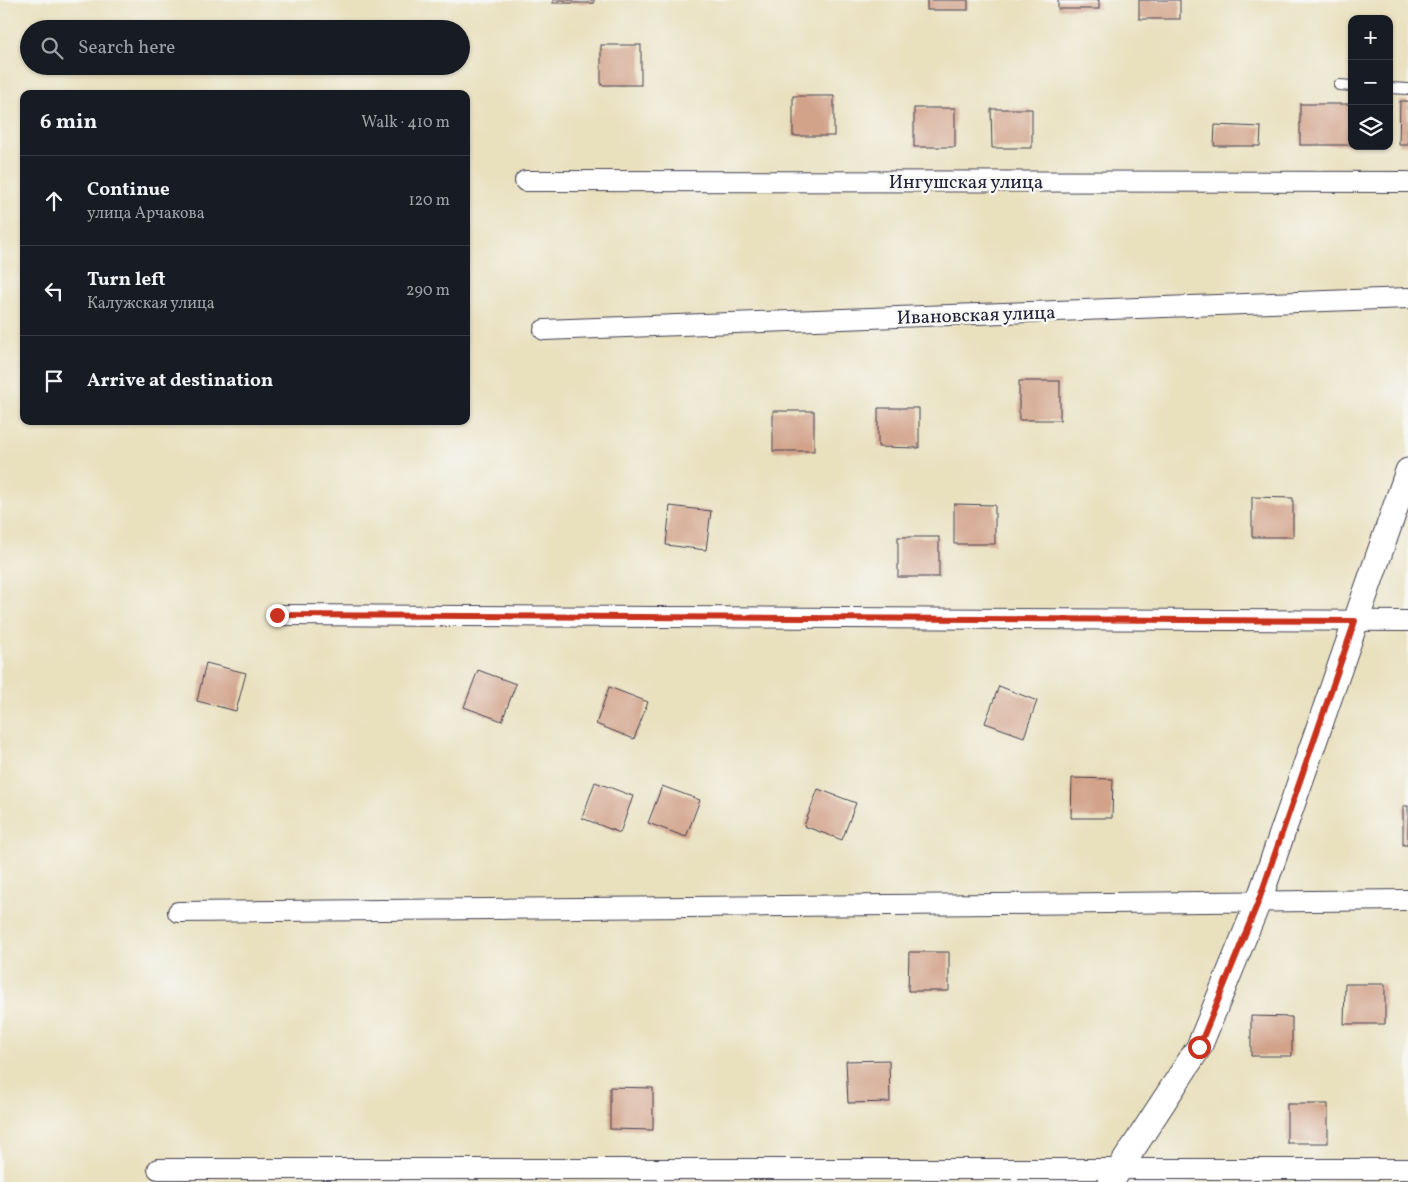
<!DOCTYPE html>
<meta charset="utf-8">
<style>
body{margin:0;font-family:Vollkorn,serif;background:#242831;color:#f1f3f6}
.controls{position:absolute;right:15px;top:15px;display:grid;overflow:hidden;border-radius:10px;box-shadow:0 1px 4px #0004}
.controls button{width:45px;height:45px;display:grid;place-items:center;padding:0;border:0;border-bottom:1px solid #363941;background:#171b24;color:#f1f3f6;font:25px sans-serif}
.stop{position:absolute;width:15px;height:15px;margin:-11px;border:4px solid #c8321e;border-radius:50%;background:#fff}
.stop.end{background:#c8321e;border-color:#fff;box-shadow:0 1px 5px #0008}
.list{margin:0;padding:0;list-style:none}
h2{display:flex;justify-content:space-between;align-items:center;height:65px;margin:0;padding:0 20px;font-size:21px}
h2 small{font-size:16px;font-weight:400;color:#9ea1a6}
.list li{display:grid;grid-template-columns:32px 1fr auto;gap:15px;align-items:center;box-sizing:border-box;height:90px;padding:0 20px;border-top:1px solid #363941}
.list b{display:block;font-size:19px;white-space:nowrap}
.list p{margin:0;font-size:16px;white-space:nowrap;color:#9ea1a6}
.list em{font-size:16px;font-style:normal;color:#9ea1a6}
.icon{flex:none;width:28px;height:28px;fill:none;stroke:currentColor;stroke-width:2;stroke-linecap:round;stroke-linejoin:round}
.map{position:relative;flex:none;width:1408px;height:1182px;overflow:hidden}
.search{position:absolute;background:#171b24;box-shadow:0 1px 4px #0004;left:20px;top:20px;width:450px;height:55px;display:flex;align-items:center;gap:12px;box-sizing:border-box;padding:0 18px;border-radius:28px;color:#9ea1a6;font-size:19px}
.panel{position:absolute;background:#171b24;box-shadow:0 1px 4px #0004;left:20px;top:90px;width:450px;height:335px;border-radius:10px}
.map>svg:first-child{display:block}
.building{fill:#d2a289}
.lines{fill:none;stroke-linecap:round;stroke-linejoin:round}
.service-casing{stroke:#403e4f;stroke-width:12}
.minor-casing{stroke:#403e4f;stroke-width:22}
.tertiary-casing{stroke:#403e4f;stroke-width:27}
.service{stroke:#fff;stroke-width:10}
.minor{stroke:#fff;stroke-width:20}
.tertiary{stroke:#fff;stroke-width:25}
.route{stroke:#c8321e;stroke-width:6}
.labels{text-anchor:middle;stroke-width:5;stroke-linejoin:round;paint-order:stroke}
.street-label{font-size:19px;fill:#22223b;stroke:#f6f6f2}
</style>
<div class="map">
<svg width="1408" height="1182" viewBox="0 0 1408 1182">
<rect width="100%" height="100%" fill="#f6f6f2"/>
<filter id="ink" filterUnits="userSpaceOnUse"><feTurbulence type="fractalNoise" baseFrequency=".02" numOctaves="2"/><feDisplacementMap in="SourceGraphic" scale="10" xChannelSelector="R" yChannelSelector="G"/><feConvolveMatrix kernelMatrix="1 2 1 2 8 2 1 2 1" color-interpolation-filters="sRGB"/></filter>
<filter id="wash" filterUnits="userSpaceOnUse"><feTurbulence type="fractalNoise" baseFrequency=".0096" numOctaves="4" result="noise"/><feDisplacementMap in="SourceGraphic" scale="20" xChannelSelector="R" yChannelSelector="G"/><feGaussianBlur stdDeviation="1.12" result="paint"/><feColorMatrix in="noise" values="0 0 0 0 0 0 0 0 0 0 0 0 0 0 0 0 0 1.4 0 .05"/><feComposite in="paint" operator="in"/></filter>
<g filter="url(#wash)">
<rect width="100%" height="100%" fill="#e9e0be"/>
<g id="blocks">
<g class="building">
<rect x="553" y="0" width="41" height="3"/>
<rect x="927" y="0" width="41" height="10"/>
<rect x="1058" y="0" width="41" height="9"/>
<rect x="1139" y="0" width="41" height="19"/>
<rect x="601" y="45" width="40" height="40"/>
<rect x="793" y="96" width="41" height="40"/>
<path d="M 1400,101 L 1408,101 L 1408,145 L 1399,145 Z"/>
<rect x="1300" y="104" width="52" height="41"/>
<rect x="914" y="108" width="41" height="39"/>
<path d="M 991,109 L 1032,109 L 1032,148 L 992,148 Z"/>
<path d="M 1215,125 L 1261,127 L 1260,146 L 1214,146 Z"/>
<rect x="1019" y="381" width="41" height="39"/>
<path d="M 878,408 L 919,408 L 919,448 L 878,447 Z"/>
<rect x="773" y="411" width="41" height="40"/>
<path d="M 1252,497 L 1293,498 L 1293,537 L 1252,537 Z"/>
<path d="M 954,504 L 995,505 L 995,544 L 954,544 Z"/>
<path d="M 670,506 L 711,511 L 706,550 L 666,545 Z"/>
<rect x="898" y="537" width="41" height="40"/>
<path d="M 206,663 L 246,673 L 236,711 L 197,701 Z"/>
<path d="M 478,670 L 516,684 L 502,721 L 464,707 Z"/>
<path d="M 999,686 L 1037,701 L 1024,737 L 985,723 Z"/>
<path d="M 609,687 L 648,702 L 634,739 L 596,724 Z"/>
<path d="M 1072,778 L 1113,779 L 1112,818 L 1071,818 Z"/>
<path d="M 595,782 L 633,796 L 620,833 L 582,818 Z"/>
<path d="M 662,786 L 700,800 L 686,837 L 648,823 Z"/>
<path d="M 818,789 L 856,803 L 842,840 L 804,826 Z"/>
<rect x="1403" y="806" width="5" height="39"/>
<path d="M 909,952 L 949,952 L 949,991 L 908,991 Z"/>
<path d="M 1345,984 L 1385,984 L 1385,1024 L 1344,1024 Z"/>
<path d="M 1251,1016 L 1292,1017 L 1292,1056 L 1251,1056 Z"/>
<path d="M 889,1060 L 890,1102 L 848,1103 L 846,1061 Z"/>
<path d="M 610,1087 L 653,1088 L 653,1130 L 610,1129 Z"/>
<rect x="1287" y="1104" width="41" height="39"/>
</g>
</g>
</g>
<g filter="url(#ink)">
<use href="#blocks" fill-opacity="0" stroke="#403e4f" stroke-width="1"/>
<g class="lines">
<defs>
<g id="service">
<path d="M 1339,85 L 1352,86"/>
<path d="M 1389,88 L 1408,89"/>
</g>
<g id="minor">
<path d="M 525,181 L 1408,182"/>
<path d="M 544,330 L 1408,298"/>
<path d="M 277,615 L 1408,621"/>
<path d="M 178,912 L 1408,900"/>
<path d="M 158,1169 L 1408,1169"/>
</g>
<path id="tertiary" d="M 1111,1182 L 1199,1047 L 1259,900 L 1408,471"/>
</defs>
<use href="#service" class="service-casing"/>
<use href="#minor" class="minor-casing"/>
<use href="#tertiary" class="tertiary-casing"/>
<use href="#service" class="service"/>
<use href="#minor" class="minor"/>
<use href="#tertiary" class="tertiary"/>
</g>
</g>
<g class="lines" filter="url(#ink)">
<path class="route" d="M 277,615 L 1355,621 L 1259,900 L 1199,1047"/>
</g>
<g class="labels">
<g class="street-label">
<text x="966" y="188">Ингушская улица</text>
<text transform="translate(976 314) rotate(-2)" y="7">Ивановская улица</text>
</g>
</g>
</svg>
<div class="controls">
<button>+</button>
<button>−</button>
<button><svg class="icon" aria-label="layers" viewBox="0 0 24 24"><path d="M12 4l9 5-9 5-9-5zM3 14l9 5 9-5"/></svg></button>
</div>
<div class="stop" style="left:1199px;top:1047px"></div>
<div class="stop end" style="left:277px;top:615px"></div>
<div class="search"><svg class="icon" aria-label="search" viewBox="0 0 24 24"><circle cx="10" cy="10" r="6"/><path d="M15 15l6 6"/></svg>Search here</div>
<section class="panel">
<h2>6 min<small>Walk · 410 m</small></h2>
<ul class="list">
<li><svg class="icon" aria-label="ahead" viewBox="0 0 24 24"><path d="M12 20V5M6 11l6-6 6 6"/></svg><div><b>Continue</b><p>улица Арчакова</p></div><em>120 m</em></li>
<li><svg class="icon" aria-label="left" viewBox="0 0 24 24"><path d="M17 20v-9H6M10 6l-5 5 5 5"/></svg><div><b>Turn left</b><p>Калужская улица</p></div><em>290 m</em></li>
<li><svg class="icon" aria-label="arrive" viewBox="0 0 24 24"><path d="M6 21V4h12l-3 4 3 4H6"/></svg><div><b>Arrive at destination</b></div></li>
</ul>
</section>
</div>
